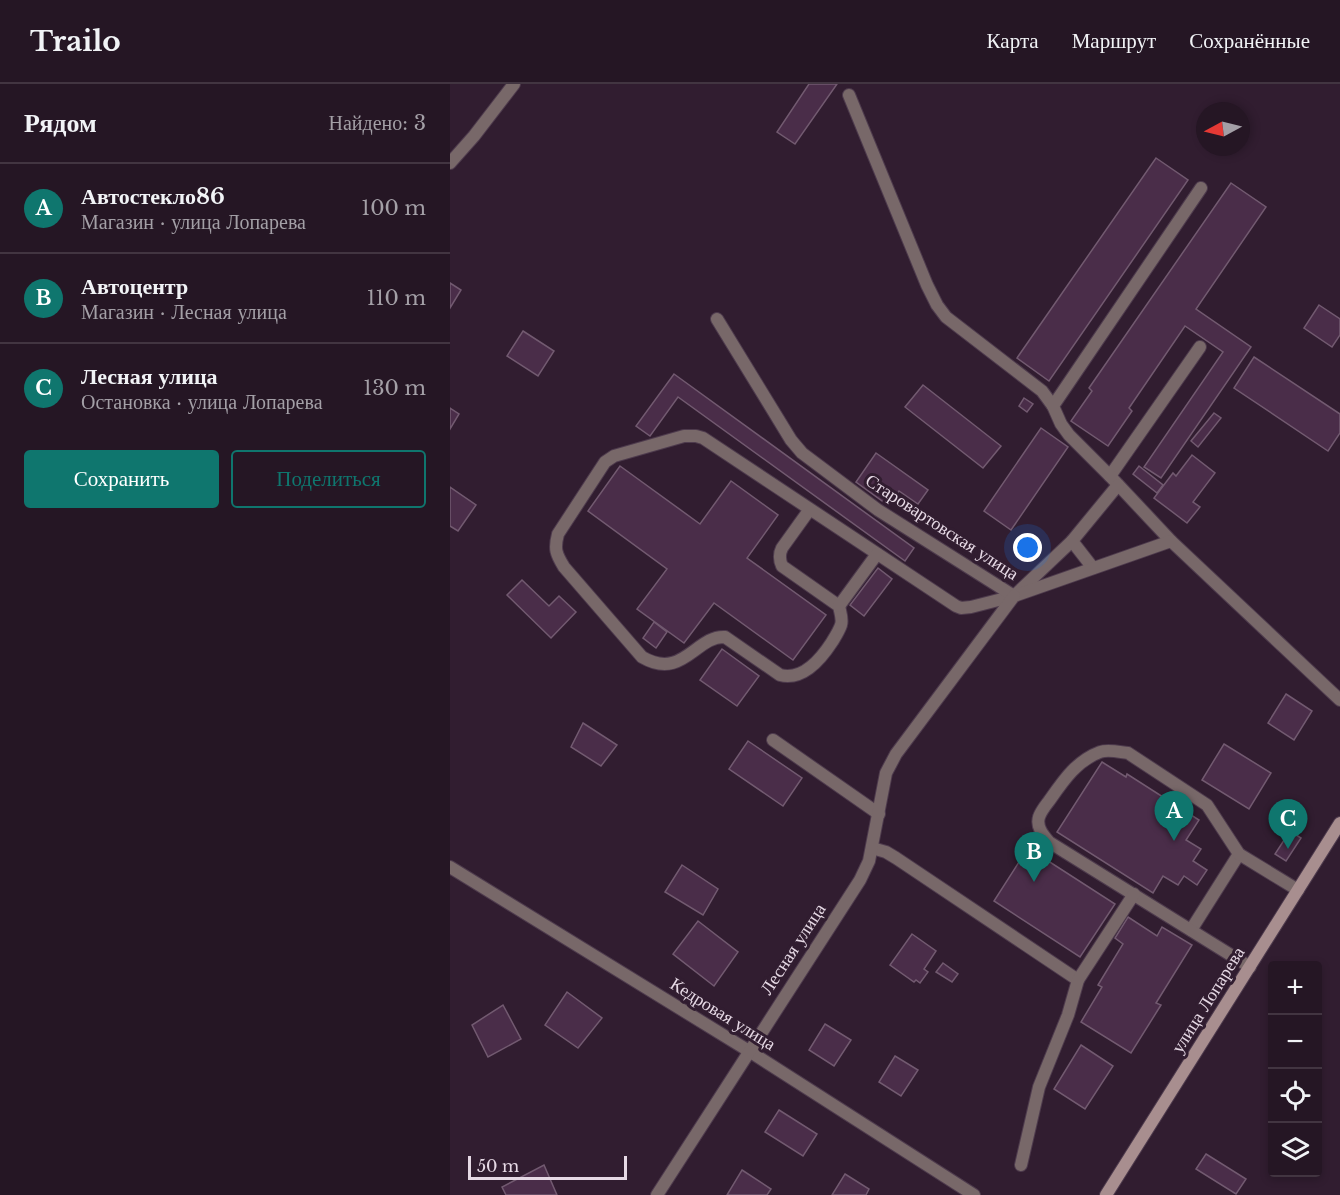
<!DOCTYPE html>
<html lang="ru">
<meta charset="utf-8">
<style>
body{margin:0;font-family:"Libre Baskerville",serif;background:#312331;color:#f1f3f6}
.controls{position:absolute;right:18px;bottom:18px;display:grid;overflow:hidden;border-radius:6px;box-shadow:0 3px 9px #0003}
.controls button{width:54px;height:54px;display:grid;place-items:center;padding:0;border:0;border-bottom:2px solid #423541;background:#251624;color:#f1f3f6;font:30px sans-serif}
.compass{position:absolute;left:746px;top:18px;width:54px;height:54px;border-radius:50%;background:#251624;box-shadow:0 3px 9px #0003;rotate:263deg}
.scale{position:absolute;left:18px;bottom:15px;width:159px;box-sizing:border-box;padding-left:6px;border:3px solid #e6d9e5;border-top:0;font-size:16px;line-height:21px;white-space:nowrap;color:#e6d9e5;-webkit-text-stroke:4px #311d30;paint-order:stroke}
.you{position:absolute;left:578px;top:464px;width:21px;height:21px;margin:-15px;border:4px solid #fff;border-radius:50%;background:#1a73e8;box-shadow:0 0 0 9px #1a73e833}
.badge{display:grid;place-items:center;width:39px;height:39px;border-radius:50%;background:#0f766e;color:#fff;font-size:20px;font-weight:700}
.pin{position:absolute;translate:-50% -50px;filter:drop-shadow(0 2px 3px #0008)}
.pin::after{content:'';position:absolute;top:32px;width:21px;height:18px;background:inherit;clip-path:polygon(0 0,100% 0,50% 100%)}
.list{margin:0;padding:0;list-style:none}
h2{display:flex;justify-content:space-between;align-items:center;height:78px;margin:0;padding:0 24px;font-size:26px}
h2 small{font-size:20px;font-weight:400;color:#a39fa6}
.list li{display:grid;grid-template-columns:39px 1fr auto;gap:18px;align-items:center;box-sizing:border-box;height:90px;padding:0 24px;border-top:2px solid #423541}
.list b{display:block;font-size:22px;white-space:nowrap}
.list p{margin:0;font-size:20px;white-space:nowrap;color:#a39fa6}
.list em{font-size:20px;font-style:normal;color:#a39fa6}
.actions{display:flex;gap:12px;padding:18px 24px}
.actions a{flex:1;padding:14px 0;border:2px solid #0f766e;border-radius:6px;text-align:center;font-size:21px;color:#0f766e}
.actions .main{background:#0f766e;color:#fff}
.icon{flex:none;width:33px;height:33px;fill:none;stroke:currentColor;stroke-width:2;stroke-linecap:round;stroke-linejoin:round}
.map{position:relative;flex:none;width:890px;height:1111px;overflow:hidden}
header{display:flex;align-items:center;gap:36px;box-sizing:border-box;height:84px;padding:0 30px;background:#251624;border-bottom:2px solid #423541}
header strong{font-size:28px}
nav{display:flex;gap:33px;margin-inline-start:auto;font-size:21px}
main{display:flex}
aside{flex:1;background:#251624}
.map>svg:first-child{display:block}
.building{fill:#4a2d49;stroke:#725a70;stroke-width:1.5}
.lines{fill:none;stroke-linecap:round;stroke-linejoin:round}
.service-casing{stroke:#4e3b4d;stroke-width:14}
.minor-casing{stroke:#4e3b4d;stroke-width:14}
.secondary-casing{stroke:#4e3b4d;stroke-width:14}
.service{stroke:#786869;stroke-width:12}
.minor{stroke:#786869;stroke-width:12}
.secondary{stroke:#a88e8f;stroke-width:12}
.labels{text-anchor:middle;stroke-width:6;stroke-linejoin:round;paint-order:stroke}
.street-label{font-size:18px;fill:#e6d9e5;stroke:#311d30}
</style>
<header>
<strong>Trailo</strong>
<nav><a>Карта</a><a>Маршрут</a><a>Сохранённые</a></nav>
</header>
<main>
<aside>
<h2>Рядом<small>Найдено: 3</small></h2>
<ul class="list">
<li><span class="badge">A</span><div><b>Автостекло86</b><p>Магазин · улица Лопарева</p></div><em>100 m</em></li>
<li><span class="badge">B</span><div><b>Автоцентр</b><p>Магазин · Лесная улица</p></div><em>110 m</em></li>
<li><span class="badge">C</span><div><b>Лесная улица</b><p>Остановка · улица Лопарева</p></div><em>130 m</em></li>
</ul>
<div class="actions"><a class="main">Сохранить</a><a>Поделиться</a></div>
</aside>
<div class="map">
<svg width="890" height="1111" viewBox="0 0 890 1111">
<rect width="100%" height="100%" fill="#311d30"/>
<g class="building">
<path d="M 359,0 L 387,0 L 345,60 L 327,48 Z"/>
<path d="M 706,74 L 738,96 L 599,297 L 567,274 Z"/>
<path d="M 781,99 L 816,123 L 746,225 L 801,263 L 711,394 L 694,383 L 773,268 L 735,242 L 679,324 L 682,327 L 658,362 L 621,337 L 642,307 L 639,304 Z"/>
<path d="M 0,199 L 11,206 L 0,224 Z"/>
<path d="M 869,221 L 890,235 L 890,251 L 882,263 L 854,244 Z"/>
<path d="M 73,247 L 104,267 L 88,292 L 57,272 Z"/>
<path d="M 804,273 L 890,330 L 890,349 L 878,367 L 784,304 Z"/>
<path d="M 224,290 L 464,464 L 455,477 L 228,313 L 200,352 L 186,342 Z"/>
<path d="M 473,301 L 551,362 L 533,384 L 455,323 Z"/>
<path d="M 574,314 L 583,320 L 577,328 L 569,322 Z"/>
<path d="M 0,324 L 9,330 L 0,345 Z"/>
<path d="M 764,329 L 771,334 L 748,363 L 741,357 Z"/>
<path d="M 591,344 L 618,363 L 561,446 L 534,427 Z"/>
<path d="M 426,369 L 478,406 L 468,420 L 449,407 L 439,422 L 406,398 Z"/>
<path d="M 742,371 L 765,389 L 743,418 L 750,423 L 737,439 L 704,414 L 723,389 L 726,392 Z"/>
<path d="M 170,382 L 250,440 L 281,397 L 328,431 L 297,474 L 376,531 L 343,576 L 264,519 L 234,559 L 187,525 L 217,485 L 138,427 Z"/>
<path d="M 689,382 L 713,401 L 707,409 L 683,390 Z"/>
<path d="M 0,403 L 26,421 L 8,447 L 0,442 Z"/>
<path d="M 428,484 L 442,495 L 414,532 L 400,521 Z"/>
<path d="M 72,496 L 99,522 L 109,512 L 126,528 L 101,554 L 57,511 Z"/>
<path d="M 204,538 L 217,548 L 206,564 L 193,554 Z"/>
<path d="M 272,565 L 309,592 L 287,622 L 250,596 Z"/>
<path d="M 836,610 L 862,627 L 844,656 L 818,639 Z"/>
<path d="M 133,639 L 167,661 L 151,682 L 121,663 Z"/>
<path d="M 298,657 L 352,694 L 333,722 L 279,685 Z"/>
<path d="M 774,660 L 821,689 L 799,725 L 752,696 Z"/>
<path d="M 652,678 L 676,693 L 677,690 L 749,736 L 736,756 L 751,765 L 743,777 L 757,786 L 747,801 L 734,792 L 728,801 L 713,792 L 703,809 L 607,748 Z"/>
<path d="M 840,747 L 851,754 L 836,777 L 825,770 Z"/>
<path d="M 578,764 L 665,820 L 630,873 L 544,817 Z"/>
<path d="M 232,781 L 268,805 L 253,831 L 215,808 Z"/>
<path d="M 678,833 L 707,852 L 712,843 L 742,861 L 706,919 L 711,921 L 681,969 L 631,938 L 652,903 L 648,901 L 673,860 L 665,854 Z"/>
<path d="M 248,837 L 288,868 L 264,902 L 223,870 Z"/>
<path d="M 462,850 L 486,867 L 474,885 L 478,888 L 470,899 L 466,896 L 464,898 L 440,881 Z"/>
<path d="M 493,879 L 508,890 L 502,898 L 486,888 Z"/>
<path d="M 117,908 L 152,934 L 128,964 L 95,941 Z"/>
<path d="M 53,921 L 71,955 L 38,973 L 22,941 Z"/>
<path d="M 375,940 L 401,956 L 384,982 L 359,966 Z"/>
<path d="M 631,961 L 663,982 L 635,1025 L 604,1005 Z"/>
<path d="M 445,972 L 468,986 L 451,1012 L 429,998 Z"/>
<path d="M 329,1026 L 367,1050 L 353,1072 L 315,1048 Z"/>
<path d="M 756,1070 L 796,1095 L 786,1110 L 746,1085 Z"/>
<path d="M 94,1081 L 107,1111 L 56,1111 L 52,1103 Z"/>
<path d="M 292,1086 L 321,1105 L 317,1111 L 277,1111 Z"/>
<path d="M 395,1090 L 419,1105 L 416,1111 L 382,1111 Z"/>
</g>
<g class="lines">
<defs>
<g id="service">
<path d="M 399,11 L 477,201 L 487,221 L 496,233 L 592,307 L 603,322"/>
<path d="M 660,392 L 750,263"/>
<path d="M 360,425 L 332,464 C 329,470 329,475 332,482 L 389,522 C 390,528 393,535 391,541 C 389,547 385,553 382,558 C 371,575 353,597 330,591 L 275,553 C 246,551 233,597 192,573 L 114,483 C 106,470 104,465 108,450 L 155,378 L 164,372 L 234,352 L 246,352 L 253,354 C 338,410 422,466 506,522 L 511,524 L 521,523 L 564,512 L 622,457"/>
<path d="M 721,457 L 660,392 L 619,351 L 611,340 L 603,322 L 751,104"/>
<path d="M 643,484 L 622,457 L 668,401"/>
<path d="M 389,522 L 427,470"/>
<path d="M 323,656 L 429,730"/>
<path d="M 422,764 L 436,768 L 446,774 L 628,896"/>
<path d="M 741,846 L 789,770"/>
<path d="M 800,883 L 599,758 C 593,751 586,743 589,733 C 591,727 596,721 599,717 C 613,697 626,677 650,668 C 658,665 669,668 678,669 L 757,721 L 789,770 L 848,806"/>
<path d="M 571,1081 L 589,1003 L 618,931 L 628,896 L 684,810"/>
</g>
<g id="minor">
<path d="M 0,79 L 24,52 L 64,0"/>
<path d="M 267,235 L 341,356 L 352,369 L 428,426 L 564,512"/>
<path d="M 564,512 L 721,457 L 890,616"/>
<path d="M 0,783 L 299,967 L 524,1111"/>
<path d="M 207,1111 L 410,796 L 419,777 L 436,689 L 446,670 L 564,512"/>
</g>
<path id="secondary" d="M 656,1111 L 890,739"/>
</defs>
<use href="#service" class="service-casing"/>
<use href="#minor" class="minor-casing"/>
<use href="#secondary" class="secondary-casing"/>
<use href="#service" class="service"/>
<use href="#minor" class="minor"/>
<use href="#secondary" class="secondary"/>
</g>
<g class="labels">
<g class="street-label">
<text transform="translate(492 443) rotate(33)" y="6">Старовартовская улица</text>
<text transform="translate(343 865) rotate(-57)" y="6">Лесная улица</text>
<text transform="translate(758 916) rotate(-58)" y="6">улица Лопарева</text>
<text transform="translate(273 930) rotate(32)" y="6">Кедровая улица</text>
</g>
</g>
</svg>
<div class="controls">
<button>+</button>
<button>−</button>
<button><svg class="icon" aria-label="locate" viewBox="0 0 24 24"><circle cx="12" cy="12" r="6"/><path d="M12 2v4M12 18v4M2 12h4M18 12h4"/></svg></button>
<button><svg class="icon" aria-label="layers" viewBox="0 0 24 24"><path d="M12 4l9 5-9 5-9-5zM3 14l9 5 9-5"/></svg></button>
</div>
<svg class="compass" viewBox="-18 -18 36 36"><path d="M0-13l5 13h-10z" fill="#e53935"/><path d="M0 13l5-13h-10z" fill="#a39fa6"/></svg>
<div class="scale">50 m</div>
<div class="you"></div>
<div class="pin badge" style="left:724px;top:757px">A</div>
<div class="pin badge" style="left:584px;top:798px">B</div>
<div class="pin badge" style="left:838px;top:765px">C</div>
</div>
</main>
